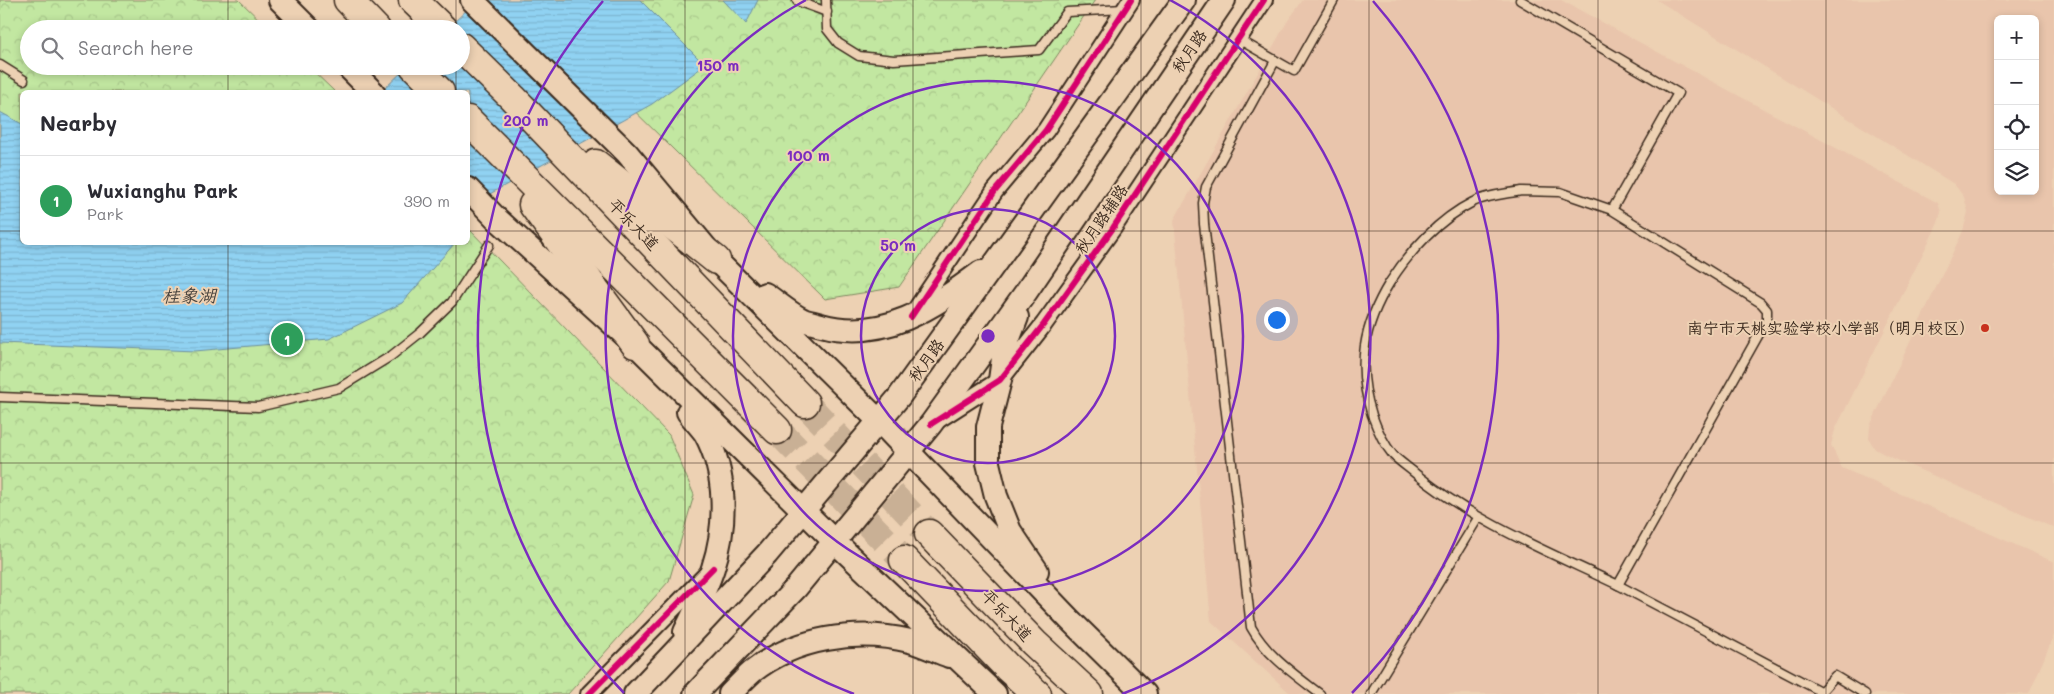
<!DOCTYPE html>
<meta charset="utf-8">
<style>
body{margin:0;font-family:Mali,"LXGW WenKai TC",sans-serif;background:#f2f2f3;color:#2b2b33}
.controls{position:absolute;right:15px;top:15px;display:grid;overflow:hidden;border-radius:8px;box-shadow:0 2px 8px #0003}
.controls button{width:45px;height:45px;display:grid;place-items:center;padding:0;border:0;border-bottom:1px solid #e1e1e2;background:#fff;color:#2b2b33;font:25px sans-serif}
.you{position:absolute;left:1276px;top:319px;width:18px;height:18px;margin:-12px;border:4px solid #fff;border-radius:50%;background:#1a73e8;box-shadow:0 0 0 8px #1a73e833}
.badge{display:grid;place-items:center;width:32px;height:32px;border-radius:50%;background:#7c3aed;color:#fff;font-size:16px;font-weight:700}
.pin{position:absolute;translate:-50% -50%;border:2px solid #fff;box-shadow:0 1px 5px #0006}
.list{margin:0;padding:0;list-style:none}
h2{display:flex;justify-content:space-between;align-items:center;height:65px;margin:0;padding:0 20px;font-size:21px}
h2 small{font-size:16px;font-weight:400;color:#7c7c81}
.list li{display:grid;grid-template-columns:32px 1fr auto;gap:15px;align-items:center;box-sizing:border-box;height:90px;padding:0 20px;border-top:1px solid #e1e1e2}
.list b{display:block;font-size:19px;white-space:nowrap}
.list p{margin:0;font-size:16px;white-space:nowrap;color:#7c7c81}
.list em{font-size:16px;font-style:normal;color:#7c7c81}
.icon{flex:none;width:28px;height:28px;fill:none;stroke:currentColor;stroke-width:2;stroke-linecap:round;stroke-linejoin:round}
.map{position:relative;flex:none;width:2054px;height:694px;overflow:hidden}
.search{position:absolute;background:#fff;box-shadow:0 2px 8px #0003;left:20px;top:20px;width:450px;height:55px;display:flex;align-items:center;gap:12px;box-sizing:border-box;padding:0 18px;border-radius:28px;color:#7c7c81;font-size:19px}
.panel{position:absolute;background:#fff;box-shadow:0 2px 8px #0003;left:20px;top:90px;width:450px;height:155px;border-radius:8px}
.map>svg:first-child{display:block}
.built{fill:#e9c5ac;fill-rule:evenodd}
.park{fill:url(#park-crowns);stroke:#7e8860}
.water{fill:url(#water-rules);stroke:#6e8f9d}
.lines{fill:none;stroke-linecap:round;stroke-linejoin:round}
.highway-tunnel{stroke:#c9b095;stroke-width:28;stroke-dasharray:28 14;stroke-linecap:butt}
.lane-casing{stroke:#3b2a1e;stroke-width:11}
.street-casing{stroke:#3b2a1e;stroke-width:20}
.secondary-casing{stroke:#3b2a1e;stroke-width:26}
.highway-casing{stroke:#3b2a1e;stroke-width:31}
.lane{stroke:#edd1b3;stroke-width:8}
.street{stroke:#edd1b3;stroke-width:16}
.secondary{stroke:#edd1b3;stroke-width:22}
.highway{stroke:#edd1b3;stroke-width:28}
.cycleway-casing{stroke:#edd1b3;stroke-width:9}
.cycleway{stroke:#d6006c;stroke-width:6}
.grid{fill:none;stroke:#3b2a1e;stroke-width:1;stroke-opacity:0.55}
.ring{fill:none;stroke:#7b2cbf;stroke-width:2.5}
.poi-dot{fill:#c8321e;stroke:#edd1b3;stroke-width:2}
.labels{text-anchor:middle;stroke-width:4;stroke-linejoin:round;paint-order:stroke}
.street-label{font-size:16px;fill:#3b2a1e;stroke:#edd1b3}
.poi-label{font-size:16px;fill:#3b2a1e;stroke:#edd1b3;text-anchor:end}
.water-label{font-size:18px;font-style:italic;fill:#48433e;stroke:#edd1b3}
.centre{fill:#7b2cbf;stroke:#edd1b3;stroke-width:2.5}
.ring-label{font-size:15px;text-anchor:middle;font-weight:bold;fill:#7b2cbf;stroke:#edd1b3;stroke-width:4;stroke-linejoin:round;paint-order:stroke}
</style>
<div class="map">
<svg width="2054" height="694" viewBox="0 0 2054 694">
<defs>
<pattern id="park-crowns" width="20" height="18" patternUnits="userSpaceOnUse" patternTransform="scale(1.25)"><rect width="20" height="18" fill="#c2e7a1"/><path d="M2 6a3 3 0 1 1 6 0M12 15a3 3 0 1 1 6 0" fill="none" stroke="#a8c68a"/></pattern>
<pattern id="water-rules" width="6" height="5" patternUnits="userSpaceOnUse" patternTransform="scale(1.25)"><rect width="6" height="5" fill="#90d2f2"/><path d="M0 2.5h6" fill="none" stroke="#7db4cf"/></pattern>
</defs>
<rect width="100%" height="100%" fill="#edd1b3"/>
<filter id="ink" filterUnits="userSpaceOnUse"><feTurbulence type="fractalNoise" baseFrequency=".02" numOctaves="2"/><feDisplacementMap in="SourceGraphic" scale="10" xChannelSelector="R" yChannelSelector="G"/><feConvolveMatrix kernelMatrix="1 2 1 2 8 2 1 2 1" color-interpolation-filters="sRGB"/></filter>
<g filter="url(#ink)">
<g class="built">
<path d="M 1303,0 L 1561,0 L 1938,203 L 1941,212 L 1938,223 L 1835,430 L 1831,445 L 1842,468 L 2054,562 L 2054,635 L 2029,694 L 1291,694 L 1211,621 L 1174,220 L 1287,22 Z"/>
<path d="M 1657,0 L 2054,0 L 2054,528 L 1888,456 L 1875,449 L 1869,439 L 1870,426 L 1963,231 L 1968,212 L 1964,197 L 1954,184 ZM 1998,19 L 2035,19 L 2035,191 L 1998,191 Z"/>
</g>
<g class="park">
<path d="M 0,0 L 239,0 L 269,29 L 29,29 L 29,66 L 308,66 L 335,92 L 22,92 L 22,242 L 468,242 L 468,228 L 669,435 L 694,495 L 669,581 L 568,694 L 0,694 Z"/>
<path d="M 522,0 L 1095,0 L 899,287 L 825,299 Z"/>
</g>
<g class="water">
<path d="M 477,0 L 640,0 L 705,65 L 652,104 L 468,206 L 468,92 L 381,92 L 408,66 L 461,66 L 461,29 L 447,29 Z"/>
<path d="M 723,0 L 758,0 L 746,24 Z"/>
<path d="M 0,112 L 22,124 L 22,242 L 455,243 L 402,303 L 329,339 L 195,351 L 0,343 Z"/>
</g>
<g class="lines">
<g class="highway-tunnel">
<path d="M 805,403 L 929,534"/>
<path d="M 777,430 L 904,560"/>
</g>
<defs>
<g id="lane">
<path d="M 826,0 L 827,29 L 838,43 L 859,56 L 894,60 L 1039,50 L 1067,12 L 1124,9"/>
<path d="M 1520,0 L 1678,93 L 1612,210"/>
<path d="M 797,1 L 827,12"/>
<path d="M 1238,39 L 1294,71 L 1334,0"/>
<path d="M 1275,61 L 1206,187 L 1203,203 L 1204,224 L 1251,627 C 1267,656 1294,674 1320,694"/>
<path d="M 0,65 L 24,80"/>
<path d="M 1521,191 L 1560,192 L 1612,210 L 1761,303 L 1767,310 L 1767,320 L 1618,585 C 1549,552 1476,523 1416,474 C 1409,468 1400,462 1393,455 C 1383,443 1377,429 1372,415 C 1356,366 1363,326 1390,282 C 1410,251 1439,219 1473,202 C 1488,195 1505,194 1521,191 Z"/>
<path d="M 0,397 L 258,407 L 339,388 L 391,356 L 420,333 L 452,302 L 489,245"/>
<path d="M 1618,585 L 1820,691"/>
<path d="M 1371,694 L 1478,518"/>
<path d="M 1819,694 L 1835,676 L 1865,694"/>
</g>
<g id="street">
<path d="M 913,314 L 995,191 L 1046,130 L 1131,0"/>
<path d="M 939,419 L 1000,380 L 1044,324 L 1113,228 L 1264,0"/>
<path d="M 589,694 L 708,573"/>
</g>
<g id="secondary">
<path d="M 280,0 L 309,29"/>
<path d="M 472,0 L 627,153 L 716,260 L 879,421 L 1070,620 L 1145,694"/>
<path d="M 347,66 L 373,92"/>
<path d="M 468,189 L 496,218 L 635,344 L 834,541 L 995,694"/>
<path d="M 765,294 C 777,302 789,313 803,320 C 808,322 815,323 821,325 C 883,342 933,308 981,272"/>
<path d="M 1017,317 L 1004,351 L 1000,380 L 988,427 L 988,463 L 996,496 L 1010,531 L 1037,571"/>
<path d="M 685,632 C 695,611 706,590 713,568 C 727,525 727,473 705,433 C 700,426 693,419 688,412"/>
<path d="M 635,694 L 767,554 L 899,397 L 1184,0"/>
<path d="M 695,694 L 796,588 L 931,424 L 1026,292 L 1224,0"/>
<path d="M 730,694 C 737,687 744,679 752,672 C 794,638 857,628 910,641 C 923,645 936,651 949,656"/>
</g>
<g id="highway">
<path d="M 348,0 L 376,29"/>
<path d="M 413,0 L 443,29"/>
<path d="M 461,47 L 513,98 L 805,403"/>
<path d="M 414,66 L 440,92"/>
<path d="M 468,120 L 777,430"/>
<path d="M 596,164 L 716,260"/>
<path d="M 533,205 L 635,344"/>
<path d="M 929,534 L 1034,643 L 1089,694"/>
<path d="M 904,560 L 1008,668 L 1037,694"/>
</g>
</defs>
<use href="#lane" class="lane-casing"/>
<use href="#street" class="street-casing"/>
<use href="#secondary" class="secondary-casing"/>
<use href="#highway" class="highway-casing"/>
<use href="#lane" class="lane"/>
<use href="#street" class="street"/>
<use href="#secondary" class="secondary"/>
<use href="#highway" class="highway"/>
<defs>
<g id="cycleway">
<path d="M 911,317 L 995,191 L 1046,130 L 1131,0"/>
<path d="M 931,424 L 1000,380 L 1044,324 L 1113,228 L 1264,0"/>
<path d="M 589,694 L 713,568"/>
</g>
</defs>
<use href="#cycleway" class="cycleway-casing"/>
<use href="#cycleway" class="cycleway"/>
</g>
</g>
<path class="grid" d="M 228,0 L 228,29M 456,0 L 456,29M 685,0 L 685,694M 913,0 L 913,694M 1141,0 L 1141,694M 1369,0 L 1369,694M 1598,0 L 1598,694M 1826,0 L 1826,694M 228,66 L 228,92M 456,66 L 456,92M 0,231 L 22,231M 468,231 L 2054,231M 228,242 L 228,694M 456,242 L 456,694M 0,463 L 2054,463"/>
<g class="ring">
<circle cx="988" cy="336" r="127"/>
<circle cx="988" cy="336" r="255"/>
<path d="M854 694A382 382 0 0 1 806 0M1170 0A382 382 0 0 1 1122 694"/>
<path d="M624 693A510 510 0 0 1 603 1M1373 1A510 510 0 0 1 1352 693"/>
</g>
<circle class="poi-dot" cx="1985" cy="328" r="5"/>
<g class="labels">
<g class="street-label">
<text transform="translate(1189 51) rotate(-56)" y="6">秋月路</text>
<text transform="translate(1101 219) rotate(-56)" y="6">秋月路辅路</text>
<text transform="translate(634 224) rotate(46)" y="6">平乐大道</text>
<text transform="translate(926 360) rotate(-54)" y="6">秋月路</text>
<text transform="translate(1007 615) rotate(46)" y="6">平乐大道</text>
</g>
<g class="poi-label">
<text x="1975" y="334">南宁市天桃实验学校小学部（明月校区）</text>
</g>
<g class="water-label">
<text x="189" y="302">桂象湖</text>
</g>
</g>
<circle cx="988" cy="336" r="8" class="centre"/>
<g class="ring-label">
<text x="718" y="71">150 m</text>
<text x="526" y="126">200 m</text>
<text x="808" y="161">100 m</text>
<text x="898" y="251">50 m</text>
</g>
</svg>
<div class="controls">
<button>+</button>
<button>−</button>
<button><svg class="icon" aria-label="locate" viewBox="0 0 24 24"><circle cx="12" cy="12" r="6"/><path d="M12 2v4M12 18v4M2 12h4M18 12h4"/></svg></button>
<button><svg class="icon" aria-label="layers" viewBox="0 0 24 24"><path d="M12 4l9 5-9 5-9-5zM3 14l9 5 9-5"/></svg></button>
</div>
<div class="you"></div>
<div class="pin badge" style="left:287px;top:339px;background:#2e9e5b">1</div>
<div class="search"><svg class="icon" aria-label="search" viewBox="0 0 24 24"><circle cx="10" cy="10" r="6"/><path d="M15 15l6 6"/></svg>Search here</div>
<section class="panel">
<h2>Nearby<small></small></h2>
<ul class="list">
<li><span class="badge" style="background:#2e9e5b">1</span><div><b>Wuxianghu Park</b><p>Park</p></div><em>390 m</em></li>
</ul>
</section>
</div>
